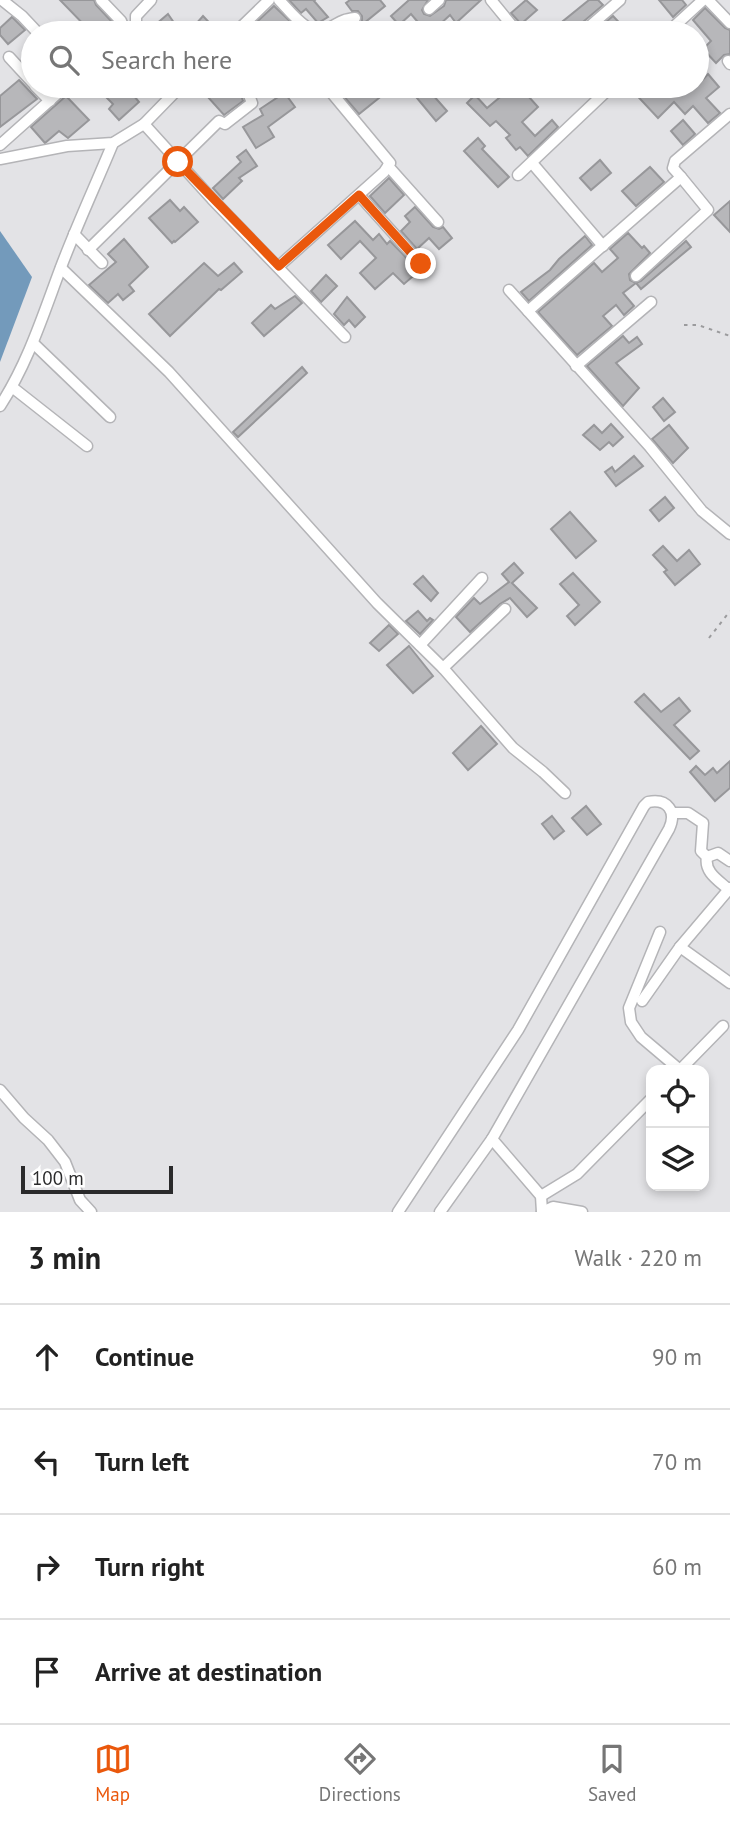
<!DOCTYPE html>
<meta charset="utf-8">
<style>
body{margin:0;font-family:"PT Sans",sans-serif;background:#f6f6f6;color:#222}
.controls{position:absolute;right:21px;bottom:21px;display:grid;overflow:hidden;border-radius:14px;box-shadow:0 4px 10px #0003}
.controls button{width:63px;height:63px;display:grid;place-items:center;padding:0;border:0;border-bottom:2px solid #e0e0e0;background:#fff;color:#222;font:35px sans-serif}
.scale{position:absolute;left:21px;bottom:18px;width:152px;box-sizing:border-box;padding-left:7px;border:4px solid #2a2a2b;border-top:0;font-size:19px;line-height:24px;white-space:nowrap;color:#2a2a2b;-webkit-text-stroke:5px #fff;paint-order:stroke}
.stop{position:absolute;width:21px;height:21px;margin:-16px;border:5px solid #ea580c;border-radius:50%;background:#fff}
.stop.end{background:#ea580c;border-color:#fff;box-shadow:0 2px 7px #0008}
.list{margin:0;padding:0;list-style:none}
h2{display:flex;justify-content:space-between;align-items:center;height:91px;margin:0;padding:0 28px;font-size:30px}
h2 small{font-size:23px;font-weight:400;color:#767676}
.list li{display:grid;grid-template-columns:46px 1fr auto;gap:21px;align-items:center;box-sizing:border-box;height:105px;padding:0 28px;border-top:2px solid #e0e0e0}
.list b{display:block;font-size:26px;white-space:nowrap}
.list em{font-size:23px;font-style:normal;color:#767676}
.icon{flex:none;width:38px;height:38px;fill:none;stroke:currentColor;stroke-width:2;stroke-linecap:round;stroke-linejoin:round}
.map{position:relative;flex:none;width:730px;height:1212px;overflow:hidden}
.search{position:absolute;background:#fff;box-shadow:0 4px 10px #0003;left:21px;right:21px;top:21px;height:77px;display:flex;align-items:center;gap:18px;box-sizing:border-box;padding:0 24px;border-radius:38px;color:#767676;font-size:26px}
.sheet{height:511px;background:#fff}
nav{display:flex;justify-content:space-around;align-items:center;box-sizing:border-box;height:98px;border-top:2px solid #e0e0e0;background:#fff;font-size:19px;color:#767676}
nav a{display:grid;justify-items:center;gap:4px}
nav .on{color:#ea580c}
.map>svg:first-child{display:block}
.water{fill:#739abb}
.building{fill:#b7b7ba;stroke:#97979a;stroke-width:2}
.lines{fill:none;stroke-linecap:round;stroke-linejoin:round}
.minor-casing{stroke:#b4b4b7;stroke-width:13}
.path{stroke:#9b9b9d;stroke-width:2;stroke-dasharray:3.5 5;stroke-linecap:butt}
.minor{stroke:#fff;stroke-width:10}
.route{stroke:#ea580c;stroke-width:9}
</style>
<div class="map">
<svg width="730" height="1212" viewBox="0 0 730 1212">
<rect width="100%" height="100%" fill="#e3e3e6"/>
<path class="water" d="M 0,231 L 32,277 L 0,362 Z"/>
<g class="building">
<path d="M 60,0 L 94,0 L 96,5 L 113,23 L 102,33 L 92,33 Z"/>
<path d="M 289,0 L 315,0 L 314,1 L 328,17 L 318,23 L 306,9 L 301,13 Z"/>
<path d="M 350,0 L 380,0 L 385,6 L 358,28 L 357,25 L 362,21 L 362,16 L 358,11 L 352,11 L 346,3 Z"/>
<path d="M 409,0 L 428,0 L 422,10 L 424,14 L 430,16 L 444,6 L 446,0 L 481,0 L 456,23 L 450,15 L 438,26 L 444,33 L 418,33 L 423,28 L 411,14 L 399,25 L 391,16 Z"/>
<path d="M 526,0 L 537,10 L 521,24 L 511,13 Z"/>
<path d="M 589,0 L 598,0 L 603,5 L 577,27 L 575,33 L 563,33 L 557,26 Z"/>
<path d="M 659,0 L 682,0 L 686,5 L 673,17 Z"/>
<path d="M 274,6 L 298,29 L 293,33 L 245,33 Z"/>
<path d="M 705,8 L 725,28 L 730,30 L 730,54 L 724,55 L 716,63 L 703,49 L 711,41 L 693,20 Z"/>
<path d="M 168,14 L 181,33 L 148,33 L 148,31 Z"/>
<path d="M 203,16 L 219,33 L 188,33 Z"/>
<path d="M 613,16 L 629,33 L 593,33 Z"/>
<path d="M 12,17 L 25,30 L 8,44 L 0,35 L 0,28 Z"/>
<path d="M 708,74 L 719,87 L 706,98 L 720,113 L 708,123 L 693,106 L 685,114 L 674,102 L 658,118 L 628,86 L 655,86 L 661,92 L 668,86 L 697,86 Z"/>
<path d="M 19,80 L 37,99 L 0,127 L 0,96 Z"/>
<path d="M 198,86 L 238,86 L 243,101 L 224,115 Z"/>
<path d="M 269,86 L 292,86 L 284,92 L 295,107 L 268,127 L 274,137 L 256,148 L 243,127 L 263,115 L 260,109 L 278,97 Z"/>
<path d="M 335,86 L 385,86 L 389,90 L 359,114 Z"/>
<path d="M 407,86 L 425,86 L 447,111 L 436,121 Z"/>
<path d="M 498,86 L 519,86 L 538,107 L 522,122 L 535,136 L 552,120 L 558,127 L 528,156 L 520,147 L 516,150 L 506,138 L 510,135 L 496,121 L 490,126 L 467,103 L 475,95 L 487,108 L 505,93 Z"/>
<path d="M 115,89 L 122,96 L 129,90 L 139,102 L 119,120 L 109,109 L 113,104 L 106,97 Z"/>
<path d="M 66,96 L 89,120 L 68,138 L 59,131 L 45,143 L 31,127 Z"/>
<path d="M 683,120 L 695,134 L 683,145 L 671,131 Z"/>
<path d="M 478,138 L 485,146 L 482,149 L 509,177 L 498,187 L 464,151 Z"/>
<path d="M 246,150 L 257,166 L 239,178 L 242,181 L 223,199 L 213,188 L 241,162 L 237,157 Z"/>
<path d="M 600,160 L 611,173 L 591,190 L 580,178 Z"/>
<path d="M 650,167 L 664,182 L 636,206 L 622,191 Z"/>
<path d="M 389,178 L 404,195 L 385,213 L 370,196 Z"/>
<path d="M 170,200 L 180,211 L 184,207 L 198,222 L 175,242 L 174,241 L 172,243 L 149,218 Z"/>
<path d="M 730,201 L 730,232 L 714,215 Z"/>
<path d="M 415,207 L 433,227 L 439,229 L 443,227 L 452,238 L 439,249 L 429,238 L 417,249 L 401,231 L 410,222 L 405,216 Z"/>
<path d="M 355,221 L 373,240 L 379,234 L 387,244 L 390,241 L 419,271 L 404,284 L 393,273 L 375,289 L 360,273 L 376,258 L 360,241 L 341,259 L 328,245 Z"/>
<path d="M 628,233 L 642,248 L 644,246 L 650,253 L 629,274 L 630,280 L 636,283 L 623,293 L 634,306 L 624,315 L 616,305 L 603,316 L 612,326 L 577,355 L 538,312 L 594,263 L 602,272 L 618,258 L 610,249 Z"/>
<path d="M 585,236 L 592,245 L 529,301 L 521,292 L 550,270 L 559,259 Z"/>
<path d="M 124,239 L 148,267 L 129,285 L 134,291 L 123,300 L 118,294 L 108,303 L 89,285 L 116,262 L 108,254 Z"/>
<path d="M 686,241 L 691,247 L 641,289 L 636,283 L 641,281 Z"/>
<path d="M 204,263 L 218,276 L 234,263 L 242,272 L 221,290 L 219,289 L 170,336 L 149,314 Z"/>
<path d="M 326,275 L 337,286 L 321,302 L 311,291 Z"/>
<path d="M 295,296 L 302,303 L 264,336 L 252,323 L 271,305 L 275,309 Z"/>
<path d="M 347,297 L 365,317 L 355,327 L 349,320 L 344,325 L 334,314 Z"/>
<path d="M 623,336 L 629,343 L 637,337 L 642,344 L 616,363 L 639,388 L 623,406 L 587,366 Z"/>
<path d="M 302,367 L 307,373 L 238,437 L 233,432 Z"/>
<path d="M 663,398 L 675,412 L 664,421 L 653,407 Z"/>
<path d="M 611,424 L 623,437 L 613,446 L 609,442 L 600,450 L 583,435 L 594,425 L 602,433 Z"/>
<path d="M 669,425 L 688,448 L 673,463 L 652,439 Z"/>
<path d="M 634,456 L 643,466 L 616,486 L 605,472 L 612,467 L 615,472 Z"/>
<path d="M 665,497 L 674,508 L 659,521 L 650,510 Z"/>
<path d="M 570,512 L 596,541 L 576,558 L 551,529 Z"/>
<path d="M 663,546 L 677,561 L 689,550 L 700,564 L 675,585 L 664,572 L 667,570 L 653,555 Z"/>
<path d="M 514,563 L 523,573 L 512,583 L 537,608 L 527,617 L 510,598 L 500,604 L 470,632 L 456,617 L 474,598 L 480,604 L 509,582 L 502,574 Z"/>
<path d="M 573,573 L 600,602 L 575,625 L 567,616 L 579,605 L 560,584 Z"/>
<path d="M 423,576 L 438,593 L 431,601 L 414,584 Z"/>
<path d="M 418,611 L 427,621 L 430,618 L 433,620 L 420,634 L 406,621 Z"/>
<path d="M 389,625 L 398,634 L 379,651 L 370,643 Z"/>
<path d="M 409,646 L 433,676 L 413,693 L 387,665 Z"/>
<path d="M 644,694 L 661,712 L 679,698 L 690,711 L 674,725 L 699,751 L 690,759 L 635,702 Z"/>
<path d="M 481,726 L 497,744 L 468,770 L 453,753 Z"/>
<path d="M 730,761 L 730,788 L 715,801 L 690,772 L 696,766 L 705,775 L 713,768 L 717,773 Z"/>
<path d="M 586,806 L 601,824 L 587,835 L 572,818 Z"/>
<path d="M 552,816 L 564,831 L 554,839 L 542,824 Z"/>
</g>
<g class="lines">
<defs>
<g id="minor">
<path d="M 2,0 L 22,16 L 38,33"/>
<path d="M 101,0 L 121,21 L 123,26 L 119,33"/>
<path d="M 279,0 C 291,12 309,39 329,28 C 341,22 340,20 355,18"/>
<path d="M 491,0 L 518,33"/>
<path d="M 708,0 L 730,23"/>
<path d="M 429,9 L 439,0"/>
<path d="M 141,33 L 136,26 L 136,16 L 151,0"/>
<path d="M 235,33 L 269,0"/>
<path d="M 582,33 L 620,0"/>
<path d="M 667,33 L 703,0"/>
<path d="M 9,57 L 33,83"/>
<path d="M 728,61 L 730,64"/>
<path d="M 35,86 L 50,101"/>
<path d="M 144,124 L 212,199 L 345,337"/>
<path d="M 0,145 L 66,86"/>
<path d="M 0,159 L 67,146 L 113,143 L 144,124 L 181,86"/>
<path d="M 532,163 L 603,246"/>
<path d="M 388,166 L 438,222"/>
<path d="M 518,175 L 612,86"/>
<path d="M 359,195 L 421,264"/>
<path d="M 74,234 L 102,263"/>
<path d="M 88,250 L 219,121 L 225,124 L 252,103 L 247,90 L 254,86"/>
<path d="M 279,266 L 384,172 L 390,163 L 326,86"/>
<path d="M 61,268 L 169,372 L 377,603 L 443,668 L 513,748 L 543,772 L 565,793"/>
<path d="M 636,276 L 708,210 L 681,177"/>
<path d="M 509,290 L 650,447 L 702,511 L 730,534"/>
<path d="M 528,311 L 681,177 L 673,168 L 675,161 L 730,114"/>
<path d="M 33,343 L 110,417"/>
<path d="M 576,366 L 651,302"/>
<path d="M 12,387 L 87,446"/>
<path d="M 0,406 C 28,363 43,315 61,267 C 77,225 96,184 113,143"/>
<path d="M 420,645 L 482,578"/>
<path d="M 443,668 L 505,609"/>
<path d="M 673,813 L 688,813 L 703,823 L 701,851 L 707,857 C 704,872 718,880 728,889"/>
<path d="M 707,857 L 718,853 L 730,861"/>
<path d="M 660,932 L 629,1008 L 631,1022 L 641,1037 L 680,1070"/>
<path d="M 680,947 L 730,983"/>
<path d="M 642,1001 L 680,947 L 730,888"/>
<path d="M 680,1070 L 723,1026"/>
<path d="M 0,1090 L 24,1118 L 48,1140 L 65,1162 L 80,1200 L 91,1212"/>
<path d="M 492,1139 L 541,1196 L 542,1212"/>
<path d="M 541,1196 L 577,1174 L 651,1099"/>
<path d="M 398,1212 L 518,1030 L 644,806 L 648,802 C 668,798 677,812 669,829 L 492,1139 L 440,1212"/>
<path d="M 542,1212 L 553,1207 L 582,1212"/>
</g>
</defs>
<use href="#minor" class="minor-casing"/>
<g class="path">
<path d="M 684,325 L 698,325 L 730,336"/>
<path d="M 709,638 L 730,611"/>
</g>
<use href="#minor" class="minor"/>
</g>
<g class="lines">
<path class="route" d="M 178,162 L 279,266 L 359,195 L 421,264"/>
</g>
</svg>
<div class="controls">
<button><svg class="icon" aria-label="locate" viewBox="0 0 24 24"><circle cx="12" cy="12" r="6"/><path d="M12 2v4M12 18v4M2 12h4M18 12h4"/></svg></button>
<button><svg class="icon" aria-label="layers" viewBox="0 0 24 24"><path d="M12 4l9 5-9 5-9-5zM3 14l9 5 9-5"/></svg></button>
</div>
<div class="scale">100 m</div>
<div class="stop" style="left:178px;top:162px"></div>
<div class="stop end" style="left:421px;top:264px"></div>
<div class="search"><svg class="icon" aria-label="search" viewBox="0 0 24 24"><circle cx="10" cy="10" r="6"/><path d="M15 15l6 6"/></svg>Search here</div>
</div>
<section class="sheet">
<h2>3 min<small>Walk · 220 m</small></h2>
<ul class="list">
<li><svg class="icon" aria-label="ahead" viewBox="0 0 24 24"><path d="M12 20V5M6 11l6-6 6 6"/></svg><div><b>Continue</b></div><em>90 m</em></li>
<li><svg class="icon" aria-label="left" viewBox="0 0 24 24"><path d="M17 20v-9H6M10 6l-5 5 5 5"/></svg><div><b>Turn left</b></div><em>70 m</em></li>
<li><svg class="icon" aria-label="right" viewBox="0 0 24 24"><path d="M7 20v-9h11M14 6l5 5-5 5"/></svg><div><b>Turn right</b></div><em>60 m</em></li>
<li><svg class="icon" aria-label="arrive" viewBox="0 0 24 24"><path d="M6 21V4h12l-3 4 3 4H6"/></svg><div><b>Arrive at destination</b></div></li>
</ul>
</section>
<nav>
<a class="on"><svg class="icon" aria-label="map" viewBox="0 0 24 24"><path d="M3 6l6-2 6 2 6-2v14l-6 2-6-2-6 2zM9 4v14M15 6v14"/></svg>Map</a>
<a><svg class="icon" aria-label="directions" viewBox="0 0 24 24"><path d="M12 3l9 9-9 9-9-9zM9 14v-3h6M13 9l2 2-2 2"/></svg>Directions</a>
<a><svg class="icon" aria-label="saved" viewBox="0 0 24 24"><path d="M7 4h10v16l-5-4-5 4z"/></svg>Saved</a>
</nav>
